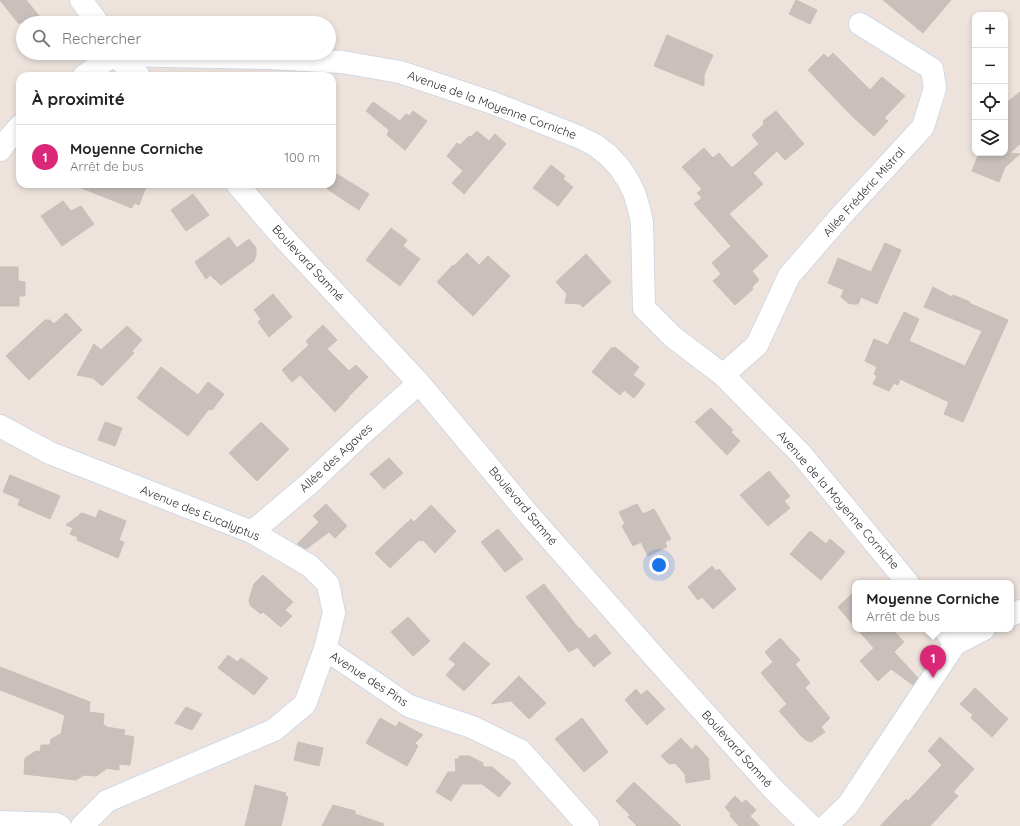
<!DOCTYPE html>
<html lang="fr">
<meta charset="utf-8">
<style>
body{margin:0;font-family:Quicksand,sans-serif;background:#f2f2f2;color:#222}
.controls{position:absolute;right:12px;top:12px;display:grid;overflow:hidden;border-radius:8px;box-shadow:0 2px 6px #0003}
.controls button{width:36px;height:36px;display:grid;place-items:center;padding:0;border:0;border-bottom:1px solid #e0e0e0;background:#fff;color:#222;font:20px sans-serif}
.you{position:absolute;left:659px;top:565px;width:14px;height:14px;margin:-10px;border:3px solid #fff;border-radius:50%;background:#1a73e8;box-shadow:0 0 0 6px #1a73e833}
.badge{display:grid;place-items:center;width:26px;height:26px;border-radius:50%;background:#db2777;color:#fff;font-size:13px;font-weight:700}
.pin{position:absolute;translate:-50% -33px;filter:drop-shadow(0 1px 2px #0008)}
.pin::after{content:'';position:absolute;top:21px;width:14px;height:12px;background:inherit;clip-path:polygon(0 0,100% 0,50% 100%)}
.popup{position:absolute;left:852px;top:580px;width:162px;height:52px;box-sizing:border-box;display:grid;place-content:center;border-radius:8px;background:#fff;filter:drop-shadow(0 1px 3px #0005);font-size:13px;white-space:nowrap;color:#767676}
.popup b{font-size:15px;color:#222}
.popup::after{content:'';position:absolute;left:50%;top:100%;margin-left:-8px;border:8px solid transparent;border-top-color:#fff}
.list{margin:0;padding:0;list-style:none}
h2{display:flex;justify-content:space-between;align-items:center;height:52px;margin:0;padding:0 16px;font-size:17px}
h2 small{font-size:13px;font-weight:400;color:#767676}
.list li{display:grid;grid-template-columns:26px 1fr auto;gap:12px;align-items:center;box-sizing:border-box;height:64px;padding:0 16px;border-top:1px solid #e0e0e0}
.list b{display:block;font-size:15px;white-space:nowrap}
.list p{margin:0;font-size:13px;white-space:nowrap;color:#767676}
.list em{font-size:13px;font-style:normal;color:#767676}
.icon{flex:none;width:22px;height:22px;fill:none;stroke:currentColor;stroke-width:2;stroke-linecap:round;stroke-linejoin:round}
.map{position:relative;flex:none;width:1020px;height:826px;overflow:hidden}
.search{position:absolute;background:#fff;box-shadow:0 2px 6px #0003;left:16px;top:16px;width:320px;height:44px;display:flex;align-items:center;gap:10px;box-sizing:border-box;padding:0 14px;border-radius:22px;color:#767676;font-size:15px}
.panel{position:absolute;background:#fff;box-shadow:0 2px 6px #0003;left:16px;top:72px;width:320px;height:116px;border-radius:12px}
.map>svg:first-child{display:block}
.building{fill:#c9c0bc;stroke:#c9bfb6}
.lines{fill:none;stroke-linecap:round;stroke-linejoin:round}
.minor-casing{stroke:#d1d9e5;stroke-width:24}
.minor{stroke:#fff;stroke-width:22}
.labels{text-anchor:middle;stroke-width:3;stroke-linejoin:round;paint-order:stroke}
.street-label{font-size:12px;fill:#2b2b2b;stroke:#fff}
</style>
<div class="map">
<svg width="1020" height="826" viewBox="0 0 1020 826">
<rect width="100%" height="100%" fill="#eee3dc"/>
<g class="building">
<path d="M 0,0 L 26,0 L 45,23 L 18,23 Z"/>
<path d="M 796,0 L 817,10 L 810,24 L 789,14 Z"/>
<path d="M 883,0 L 951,0 L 923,33 Z"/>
<path d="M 667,35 L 713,55 L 704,75 L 704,86 L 654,66 Z"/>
<path d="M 833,53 L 870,90 L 882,77 L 905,96 L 884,118 L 888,121 L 874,136 L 852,116 L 808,70 L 824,54 L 828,58 Z"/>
<path d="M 1020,92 L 1020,144 L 1010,153 L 1020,154 L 1005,167 L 999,182 L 972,171 L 979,153 L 1005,153 L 1005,104 Z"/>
<path d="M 373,102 L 400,121 L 406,114 L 409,116 L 413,111 L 427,121 L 405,150 L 387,135 L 389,130 L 366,111 Z"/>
<path d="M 776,111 L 804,144 L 785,160 L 777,151 L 753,173 L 763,184 L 729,214 L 768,256 L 752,271 L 759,280 L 752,287 L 753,289 L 735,305 L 713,281 L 721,274 L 712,263 L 731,246 L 694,204 L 702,198 L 697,193 L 702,189 L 682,167 L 704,148 L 713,158 L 719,153 L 732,168 L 759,144 L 752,135 L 764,124 L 763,121 Z"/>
<path d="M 477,131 L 489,141 L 495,134 L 506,144 L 464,194 L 452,183 L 463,171 L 447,156 L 457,143 L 460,145 L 469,136 L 471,137 Z"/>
<path d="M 551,165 L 565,176 L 563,179 L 573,187 L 558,206 L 533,188 Z"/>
<path d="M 337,174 L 369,194 L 359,210 L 327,189 L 331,184 L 332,184 L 332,182 Z"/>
<path d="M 74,184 L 147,184 L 139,205 L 134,203 L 132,208 L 74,185 Z"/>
<path d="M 193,194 L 209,215 L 186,231 L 171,210 Z"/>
<path d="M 63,201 L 71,211 L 81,206 L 94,224 L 62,246 L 41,216 Z"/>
<path d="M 391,228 L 407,240 L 403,246 L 420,259 L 400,286 L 366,260 Z"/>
<path d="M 229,237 L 237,248 L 249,239 L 256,248 L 256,255 L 254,261 L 221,285 L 210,275 L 206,279 L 195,262 Z"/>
<path d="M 885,243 L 901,250 L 877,304 L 861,297 L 858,304 L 851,304 L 848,303 L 841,297 L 844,290 L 828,283 L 838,258 L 871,272 Z"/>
<path d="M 467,253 L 479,265 L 488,256 L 510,276 L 473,316 L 437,282 L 453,265 L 454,266 Z"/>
<path d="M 586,254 L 611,282 L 583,307 L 580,304 L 565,303 L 567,294 L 556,282 Z"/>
<path d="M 0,267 L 18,267 L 18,281 L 25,282 L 25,296 L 19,296 L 19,306 L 0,306 Z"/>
<path d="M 933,287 L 952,297 L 953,295 L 970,302 L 969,303 L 1008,320 L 963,422 L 944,414 L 949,402 L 900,379 L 898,385 L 894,383 L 889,391 L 873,384 L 877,376 L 874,374 L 877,367 L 865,361 L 874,339 L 888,345 L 904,312 L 919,319 L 909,341 L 965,366 L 982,331 L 924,307 Z"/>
<path d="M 273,294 L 292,317 L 269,337 L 258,322 L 261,319 L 254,310 Z"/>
<path d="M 66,313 L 82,330 L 29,380 L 6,356 L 45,320 L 50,320 L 54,324 Z"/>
<path d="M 323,325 L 337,340 L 327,349 L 349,371 L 356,365 L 368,377 L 348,397 L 349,397 L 335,412 L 300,375 L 292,382 L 282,370 L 309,345 L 306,341 Z"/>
<path d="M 127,326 L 142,340 L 132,351 L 134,353 L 102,386 L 93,378 L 77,375 L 94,344 L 101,350 Z"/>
<path d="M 612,347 L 614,349 L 615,347 L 639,367 L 633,375 L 645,384 L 634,398 L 624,390 L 620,395 L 592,372 Z"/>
<path d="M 161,367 L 198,395 L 208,382 L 224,394 L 212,410 L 209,409 L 188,436 L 137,398 Z"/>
<path d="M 711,408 L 733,430 L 731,432 L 740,441 L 727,455 L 695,422 Z"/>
<path d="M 105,422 L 122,428 L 115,446 L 98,440 Z"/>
<path d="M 261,422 L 289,449 L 257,481 L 229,453 Z"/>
<path d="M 389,458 L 403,473 L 384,489 L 370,474 Z"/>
<path d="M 769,471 L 790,496 L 784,501 L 790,508 L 768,526 L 740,495 Z"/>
<path d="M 10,475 L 60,496 L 50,519 L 18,505 L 20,499 L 3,492 Z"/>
<path d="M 326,504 L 347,526 L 335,538 L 329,532 L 306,549 L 297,544 L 319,522 L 313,516 Z"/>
<path d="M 637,504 L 643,514 L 654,509 L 671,539 L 665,542 L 667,547 L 648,556 L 641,542 L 633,546 L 622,526 L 625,524 L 619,512 Z"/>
<path d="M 431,505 L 456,531 L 435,553 L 423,540 L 420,541 L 419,540 L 390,568 L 375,553 L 411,519 L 414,522 Z"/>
<path d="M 99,510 L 126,521 L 119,540 L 124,542 L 118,558 L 77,540 L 78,537 L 70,534 L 73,528 L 66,525 L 82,513 L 96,518 Z"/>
<path d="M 498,529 L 523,559 L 505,572 L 481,542 Z"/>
<path d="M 810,531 L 826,544 L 830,539 L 845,552 L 821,580 L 790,554 Z"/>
<path d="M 712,566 L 716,571 L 719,569 L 736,589 L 713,609 L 702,597 L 698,600 L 688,587 Z"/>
<path d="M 263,575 L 293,602 L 285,610 L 292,616 L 281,627 L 263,612 L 261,614 L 251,606 L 250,604 L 249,600 L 254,584 Z"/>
<path d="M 544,584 L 579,629 L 580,628 L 589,639 L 595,634 L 611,653 L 594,667 L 578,648 L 580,646 L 569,652 L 526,597 Z"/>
<path d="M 855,591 L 855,627 L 838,607 Z"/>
<path d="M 408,617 L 430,641 L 413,656 L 391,632 Z"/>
<path d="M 857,629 L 892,629 L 904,642 L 894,652 L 918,678 L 913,685 L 891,669 L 878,681 L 860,661 L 874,648 Z"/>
<path d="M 780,638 L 800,660 L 795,664 L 810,683 L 805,688 L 830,718 L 821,727 L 825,732 L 811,742 L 806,740 L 801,736 L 779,711 L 787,704 L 761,673 L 773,662 L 765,652 Z"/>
<path d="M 464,642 L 490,664 L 464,691 L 446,675 L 456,664 L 449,659 Z"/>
<path d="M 228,655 L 237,662 L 241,658 L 268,678 L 254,695 L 218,668 Z"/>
<path d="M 0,667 L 90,702 L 89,712 L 104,714 L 103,725 L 106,726 L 106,727 L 125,730 L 124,735 L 134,737 L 130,765 L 119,764 L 119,770 L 106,768 L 106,769 L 96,776 L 84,775 L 76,780 L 24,774 L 25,758 L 36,751 L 40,752 L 41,745 L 50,745 L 51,739 L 61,734 L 65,715 L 0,690 Z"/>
<path d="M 519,676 L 546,703 L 529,719 L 511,701 L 491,704 Z"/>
<path d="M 975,688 L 1008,719 L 992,737 L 971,718 L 973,715 L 960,704 Z"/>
<path d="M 636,689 L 641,695 L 647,690 L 665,709 L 647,725 L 625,700 Z"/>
<path d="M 186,707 L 202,714 L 192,730 L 175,723 Z"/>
<path d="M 380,718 L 396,727 L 399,722 L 423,735 L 415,743 L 418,746 L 407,766 L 366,743 Z"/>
<path d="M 582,718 L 608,752 L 584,772 L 555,739 Z"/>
<path d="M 940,737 L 974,769 L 953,792 L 958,796 L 930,826 L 880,826 L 906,799 L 908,801 L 942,765 L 928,751 Z"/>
<path d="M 681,738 L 692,750 L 696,745 L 708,758 L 710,779 L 686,783 L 685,774 L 675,763 L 669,764 L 661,756 Z"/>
<path d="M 298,742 L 323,748 L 319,766 L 294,760 Z"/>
<path d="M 459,756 L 469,756 L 483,763 L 483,767 L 492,767 L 511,783 L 499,797 L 482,784 L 462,784 L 451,801 L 436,792 L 448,772 L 456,772 L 455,759 L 459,759 Z"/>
<path d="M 634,782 L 651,798 L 681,826 L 637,826 L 628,817 L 630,815 L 616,801 Z"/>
<path d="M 255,785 L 286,793 L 285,796 L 288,797 L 281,826 L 245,826 Z"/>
<path d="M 735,796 L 742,803 L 746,800 L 756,810 L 750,816 L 760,826 L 739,826 L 730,816 L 731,814 L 725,807 Z"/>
<path d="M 333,805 L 355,811 L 355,814 L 384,824 L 383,826 L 322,826 Z"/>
</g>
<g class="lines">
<defs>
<g id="minor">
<path d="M 81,0 L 98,23"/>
<path d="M 112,53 L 113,55 L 139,76"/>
<path d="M 113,55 L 269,58 L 342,62 L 400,72 L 493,103 L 579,137 L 595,145 L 608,155 L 620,168 L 629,182 L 635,195 L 639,209 L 642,223 L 644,308 L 673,337 L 723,375 L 801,454 L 908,583"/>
<path d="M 84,76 L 113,55"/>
<path d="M 0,150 L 5,143 L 20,126"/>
<path d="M 237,184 L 280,234 L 419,383 L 530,516 L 658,661 L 774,790 L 811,826"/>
<path d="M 723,375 L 757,345 L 789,276 L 840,217 L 923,127 L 935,88 L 932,69 L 860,24"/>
<path d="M 0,426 L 50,453 L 252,532 L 310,566 L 328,584 L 334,613 L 325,649 L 305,704 L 274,730 L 107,801 L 82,826"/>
<path d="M 252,532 L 310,483 L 363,433 L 419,383"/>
<path d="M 1011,615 L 1020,611"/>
<path d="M 944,629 L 955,644"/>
<path d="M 325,649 L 409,706 L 472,727 L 521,751 L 588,826"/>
<path d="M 0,822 L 56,824 L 60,826"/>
<path d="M 826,826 L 848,805 L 955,644 L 984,629"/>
</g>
</defs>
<use href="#minor" class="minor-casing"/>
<use href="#minor" class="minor"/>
</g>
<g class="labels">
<g class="street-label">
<text transform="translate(492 105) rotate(20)" y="4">Avenue de la Moyenne Corniche</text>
<text transform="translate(864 192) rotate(-48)" y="4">Allée Frédéric Mistral</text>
<text transform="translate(308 263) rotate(47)" y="4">Boulevard Samné</text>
<text transform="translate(336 458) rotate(-43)" y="4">Allée des Agaves</text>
<text transform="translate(838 500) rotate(49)" y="4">Avenue de la Moyenne Corniche</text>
<text transform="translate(523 506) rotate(50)" y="4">Boulevard Samné</text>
<text transform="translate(200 513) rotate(22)" y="4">Avenue des Eucalyptus</text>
<text transform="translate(369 679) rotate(33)" y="4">Avenue des Pins</text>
<text transform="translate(737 749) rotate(48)" y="4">Boulevard Samné</text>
</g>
</g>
</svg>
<div class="controls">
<button>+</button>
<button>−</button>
<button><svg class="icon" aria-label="locate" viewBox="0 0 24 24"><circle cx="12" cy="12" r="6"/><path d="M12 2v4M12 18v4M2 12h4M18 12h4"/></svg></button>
<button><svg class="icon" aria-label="layers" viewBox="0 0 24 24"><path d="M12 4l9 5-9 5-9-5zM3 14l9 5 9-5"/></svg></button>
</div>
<div class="you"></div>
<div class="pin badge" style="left:933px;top:678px">1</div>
<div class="popup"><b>Moyenne Corniche</b>Arrêt de bus</div>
<div class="search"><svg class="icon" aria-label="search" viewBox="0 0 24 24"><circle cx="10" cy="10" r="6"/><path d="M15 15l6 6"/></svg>Rechercher</div>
<section class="panel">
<h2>À proximité<small></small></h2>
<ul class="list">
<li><span class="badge">1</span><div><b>Moyenne Corniche</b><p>Arrêt de bus</p></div><em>100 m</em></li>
</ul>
</section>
</div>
